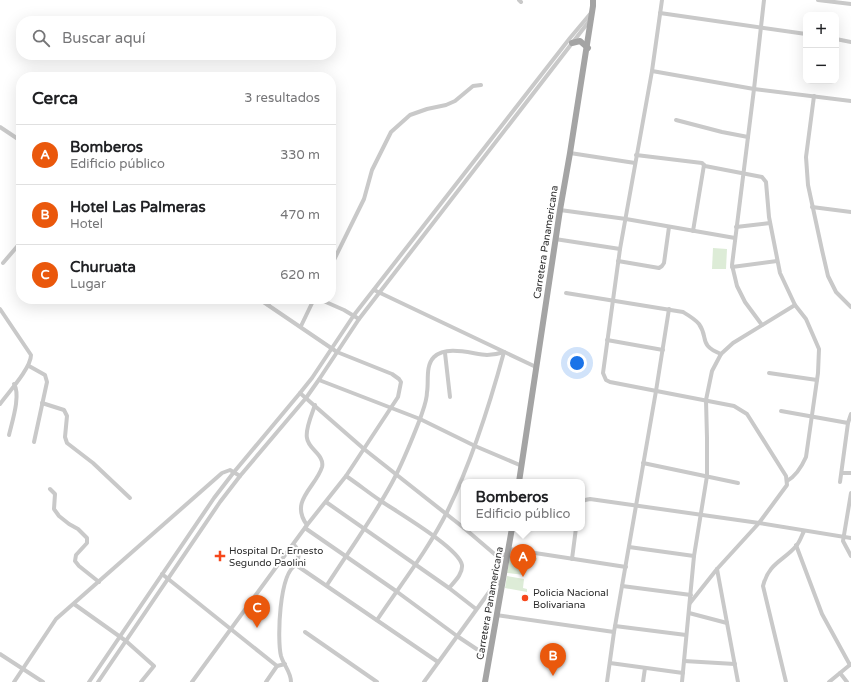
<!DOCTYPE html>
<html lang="es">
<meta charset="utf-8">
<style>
body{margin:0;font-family:"Varela Round",sans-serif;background:#f2f2f2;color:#202124}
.controls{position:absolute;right:12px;top:12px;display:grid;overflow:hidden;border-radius:8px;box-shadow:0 4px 16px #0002}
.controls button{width:36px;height:36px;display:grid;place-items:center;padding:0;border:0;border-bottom:1px solid #e0e0e0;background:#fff;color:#202124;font:20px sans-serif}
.you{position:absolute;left:577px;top:363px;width:14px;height:14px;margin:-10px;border:3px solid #fff;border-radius:50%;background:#1a73e8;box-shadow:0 0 0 6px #1a73e833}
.badge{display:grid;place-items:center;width:26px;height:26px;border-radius:50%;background:#ea580c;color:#fff;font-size:13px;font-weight:700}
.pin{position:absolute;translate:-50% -33px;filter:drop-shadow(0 1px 2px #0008)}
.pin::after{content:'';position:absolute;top:21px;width:14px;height:12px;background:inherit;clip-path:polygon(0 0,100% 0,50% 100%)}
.popup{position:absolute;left:461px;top:479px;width:124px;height:52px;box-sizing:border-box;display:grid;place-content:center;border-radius:8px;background:#fff;filter:drop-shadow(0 1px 3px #0005);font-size:13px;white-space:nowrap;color:#757577}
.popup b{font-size:15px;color:#202124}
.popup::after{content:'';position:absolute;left:50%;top:100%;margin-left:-8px;border:8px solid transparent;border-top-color:#fff}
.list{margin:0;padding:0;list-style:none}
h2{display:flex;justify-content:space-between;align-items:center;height:52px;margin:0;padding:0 16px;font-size:17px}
h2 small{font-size:13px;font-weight:400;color:#757577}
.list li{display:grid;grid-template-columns:26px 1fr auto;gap:12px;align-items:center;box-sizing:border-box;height:60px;padding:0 16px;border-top:1px solid #e0e0e0}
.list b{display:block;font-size:15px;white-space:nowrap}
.list p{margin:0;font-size:13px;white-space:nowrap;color:#757577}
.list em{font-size:13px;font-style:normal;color:#757577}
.icon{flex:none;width:22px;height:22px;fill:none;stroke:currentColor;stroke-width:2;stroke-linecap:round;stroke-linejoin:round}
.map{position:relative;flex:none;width:851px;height:682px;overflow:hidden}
.search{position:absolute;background:#fff;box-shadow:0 4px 16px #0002;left:16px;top:16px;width:320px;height:44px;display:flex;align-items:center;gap:10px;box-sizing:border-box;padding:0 14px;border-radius:16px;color:#757577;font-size:15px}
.panel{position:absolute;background:#fff;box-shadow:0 4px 16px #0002;left:16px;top:72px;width:320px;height:232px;border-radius:16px}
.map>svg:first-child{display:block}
.green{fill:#ddecd7}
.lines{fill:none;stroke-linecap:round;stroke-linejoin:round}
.minor{stroke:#c9c9c9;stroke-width:4}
.primary{stroke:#a4a4a4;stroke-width:6}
.poi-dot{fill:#f6471b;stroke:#fff;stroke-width:1.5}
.labels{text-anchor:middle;stroke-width:4;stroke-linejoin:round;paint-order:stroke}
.street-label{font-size:10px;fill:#2c2c2c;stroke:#fff}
.poi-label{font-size:10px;fill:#2c2c2c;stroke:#fff;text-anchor:start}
</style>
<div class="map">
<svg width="851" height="682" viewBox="0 0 851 682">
<rect width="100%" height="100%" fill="#fff"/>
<g class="green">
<path d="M 713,248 L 727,249 L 726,269 L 712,269 Z"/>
<path d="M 511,552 L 537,558 L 536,561 L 527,560 L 524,575 L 507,573 Z"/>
<path d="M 507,576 L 524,579 L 523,588 L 527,589 L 527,592 L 505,588 Z"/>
</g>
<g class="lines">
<g class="minor">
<path d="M 519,0 L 521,2"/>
<path d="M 662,0 L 652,71 L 620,249 L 603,373 L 606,380 L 610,382 L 734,406 L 747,414 L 786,476 L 787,485 L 759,523 L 717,569 L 690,603"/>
<path d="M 818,0 L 851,4"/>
<path d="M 660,13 L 806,34"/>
<path d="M 836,39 L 851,42"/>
<path d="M 652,71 L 754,89 L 851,101"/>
<path d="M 814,96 L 806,157 L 808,185 L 822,250 L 828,276 L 836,292 L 851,307"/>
<path d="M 676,120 L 722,132 L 748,137"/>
<path d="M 0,127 L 21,141"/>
<path d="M 570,153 L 635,163"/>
<path d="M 636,155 L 702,163 L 705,166 L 762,177 L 766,182 L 769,217 L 780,273 L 795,305 L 806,319 L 819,349 L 818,373 L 806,457 C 802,466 796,476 787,481"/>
<path d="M 812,207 L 851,212"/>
<path d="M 560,210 L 626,219 L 735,238"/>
<path d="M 736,227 L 770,223"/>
<path d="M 693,231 L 704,165"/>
<path d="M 555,239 L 620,249"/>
<path d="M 618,261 L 659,268 L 662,266 L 664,263 L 669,227"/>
<path d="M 3,263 L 21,242"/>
<path d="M 331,266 L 364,199 L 372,170 L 391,132 L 410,115 L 427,109 L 446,105 L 455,101 L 473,86 L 481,85"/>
<path d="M 732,267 L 777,261"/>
<path d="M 18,272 L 21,268"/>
<path d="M 374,290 L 536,367"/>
<path d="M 566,293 L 683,312 C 688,315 695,319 699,324 C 709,338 698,345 721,354"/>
<path d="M 319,299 L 344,310 L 359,319"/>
<path d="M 268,305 L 271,299"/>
<path d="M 0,309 L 31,355 C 31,368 8,393 0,404"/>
<path d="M 762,325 L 745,302 L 737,286 L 732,265 L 754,89 L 764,0"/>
<path d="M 301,326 L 314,299"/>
<path d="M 607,340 L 663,350"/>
<path d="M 445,353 L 450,397"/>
<path d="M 29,366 L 45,375 L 47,382 L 34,442"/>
<path d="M 769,373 L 817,380"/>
<path d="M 319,380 L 420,419 L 475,446 L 522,466"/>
<path d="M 300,393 L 364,449 L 464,528"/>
<path d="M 42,403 L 64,410 L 67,416 L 65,437 L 67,443 L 93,463 L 130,498"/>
<path d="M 781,411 L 848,423"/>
<path d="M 9,435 C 12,422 21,395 14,384"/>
<path d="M 643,463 L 738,483"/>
<path d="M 842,473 L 851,473"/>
<path d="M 346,476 C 358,484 369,493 381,501 C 397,512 459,548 462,565 C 463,574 454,582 449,588"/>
<path d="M 840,482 L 848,423 L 851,414"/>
<path d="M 50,489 L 55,494 L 54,509 L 59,516 L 69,524 L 78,529 L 87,538 L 87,543 L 76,555 L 75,561 L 79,566 L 99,582"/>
<path d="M 851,493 L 843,541 L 851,556"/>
<path d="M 326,502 L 449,588 L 476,609"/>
<path d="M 582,502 L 585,500 L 590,499 L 759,523 L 851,538"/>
<path d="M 307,525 C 289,501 316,487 322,467 C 325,455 308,449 307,438 C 305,429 312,414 315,405"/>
<path d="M 305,528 L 396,591 L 457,636 L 481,652 L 479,655"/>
<path d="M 464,528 L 498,557"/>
<path d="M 796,545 L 822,614 L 850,665"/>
<path d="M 629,547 L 694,556"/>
<path d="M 509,549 L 626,567"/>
<path d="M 572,559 L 576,528"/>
<path d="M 296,565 L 438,662"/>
<path d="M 717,569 L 738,682"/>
<path d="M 162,574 L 277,666"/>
<path d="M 327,585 C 350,549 377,513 396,475 C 405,457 413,437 420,419 C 423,410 427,401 427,392 C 429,382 425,366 434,357 C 447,345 472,354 487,355 C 493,355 498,354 504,352"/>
<path d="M 501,586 L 496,578 L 498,557 L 506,554 L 508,555"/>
<path d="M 622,586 L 691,595"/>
<path d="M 74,604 L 126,641 L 154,666 L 141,682"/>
<path d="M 689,613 L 727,623"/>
<path d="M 496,615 L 614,632"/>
<path d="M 377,620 C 401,584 428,550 447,512 C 472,461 489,407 504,352"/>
<path d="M 615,626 L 686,635"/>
<path d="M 305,632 L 377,682"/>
<path d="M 0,654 L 43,682"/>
<path d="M 684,661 L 735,664"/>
<path d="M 610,663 L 683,673"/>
<path d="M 840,673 L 847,682"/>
<path d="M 14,682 L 56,619 L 222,473 L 230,470 L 240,476"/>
<path d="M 89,682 L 214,498 L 234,472 L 300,393 L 312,378 L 354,315 L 570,38 L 591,13"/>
<path d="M 98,682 L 220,502 L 240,476 L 306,398 L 318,381 L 359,319 L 590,20"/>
<path d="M 192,682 L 307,525 L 346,476 L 398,397 L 401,382 L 399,379 L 392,374 L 337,352 L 259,299"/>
<path d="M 266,682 L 277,666 L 285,664"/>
<path d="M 291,682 C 291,672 284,666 281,656 C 277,640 279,573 296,565 C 299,556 301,552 294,545"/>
<path d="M 424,682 L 495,584 L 496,578"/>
<path d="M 607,682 L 614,632 L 656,391 L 669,309"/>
<path d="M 643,682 L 645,668"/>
<path d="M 682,682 L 694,556 L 707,476 L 707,438 L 706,400 L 712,371 L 721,354 L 733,343 L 795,305"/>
<path d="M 786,682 L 763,586 C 769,562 784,561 797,545 C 800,541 802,535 804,531"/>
<path d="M 829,682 L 851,664"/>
</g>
<g class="primary">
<path d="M 572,43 L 580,41 L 588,48"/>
<path d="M 519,482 L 560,210 L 570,153 L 593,6 L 593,0"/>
<path d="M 485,682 L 512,528"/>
</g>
</g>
<g class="poi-dot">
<path d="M218 550h4v4h4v4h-4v4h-4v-4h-4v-4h4z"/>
<circle cx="525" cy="598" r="4"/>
</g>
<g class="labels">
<g class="street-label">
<text transform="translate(545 242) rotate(-81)" y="4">Carretera Panamericana</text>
<text transform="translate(489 603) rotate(-80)" y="4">Carretera Panamericana</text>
</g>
<g class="poi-label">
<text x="229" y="554">Hospital Dr. Ernesto<tspan x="229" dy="12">Segundo Paolini</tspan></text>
<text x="533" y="596">Policia Nacional<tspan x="533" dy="12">Bolivariana</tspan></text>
</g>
</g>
</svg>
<div class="controls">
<button>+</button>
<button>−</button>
</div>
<div class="you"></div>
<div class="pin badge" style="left:523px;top:577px">A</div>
<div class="popup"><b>Bomberos</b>Edificio público</div>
<div class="pin badge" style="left:553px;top:676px">B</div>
<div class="pin badge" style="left:257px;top:628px">C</div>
<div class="search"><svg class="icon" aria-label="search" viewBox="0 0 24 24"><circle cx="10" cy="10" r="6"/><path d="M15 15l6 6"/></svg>Buscar aquí</div>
<section class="panel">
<h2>Cerca<small>3 resultados</small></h2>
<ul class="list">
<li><span class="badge">A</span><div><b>Bomberos</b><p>Edificio público</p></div><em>330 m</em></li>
<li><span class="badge">B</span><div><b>Hotel Las Palmeras</b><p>Hotel</p></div><em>470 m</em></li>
<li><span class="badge">C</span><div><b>Churuata</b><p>Lugar</p></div><em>620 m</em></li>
</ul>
</section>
</div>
